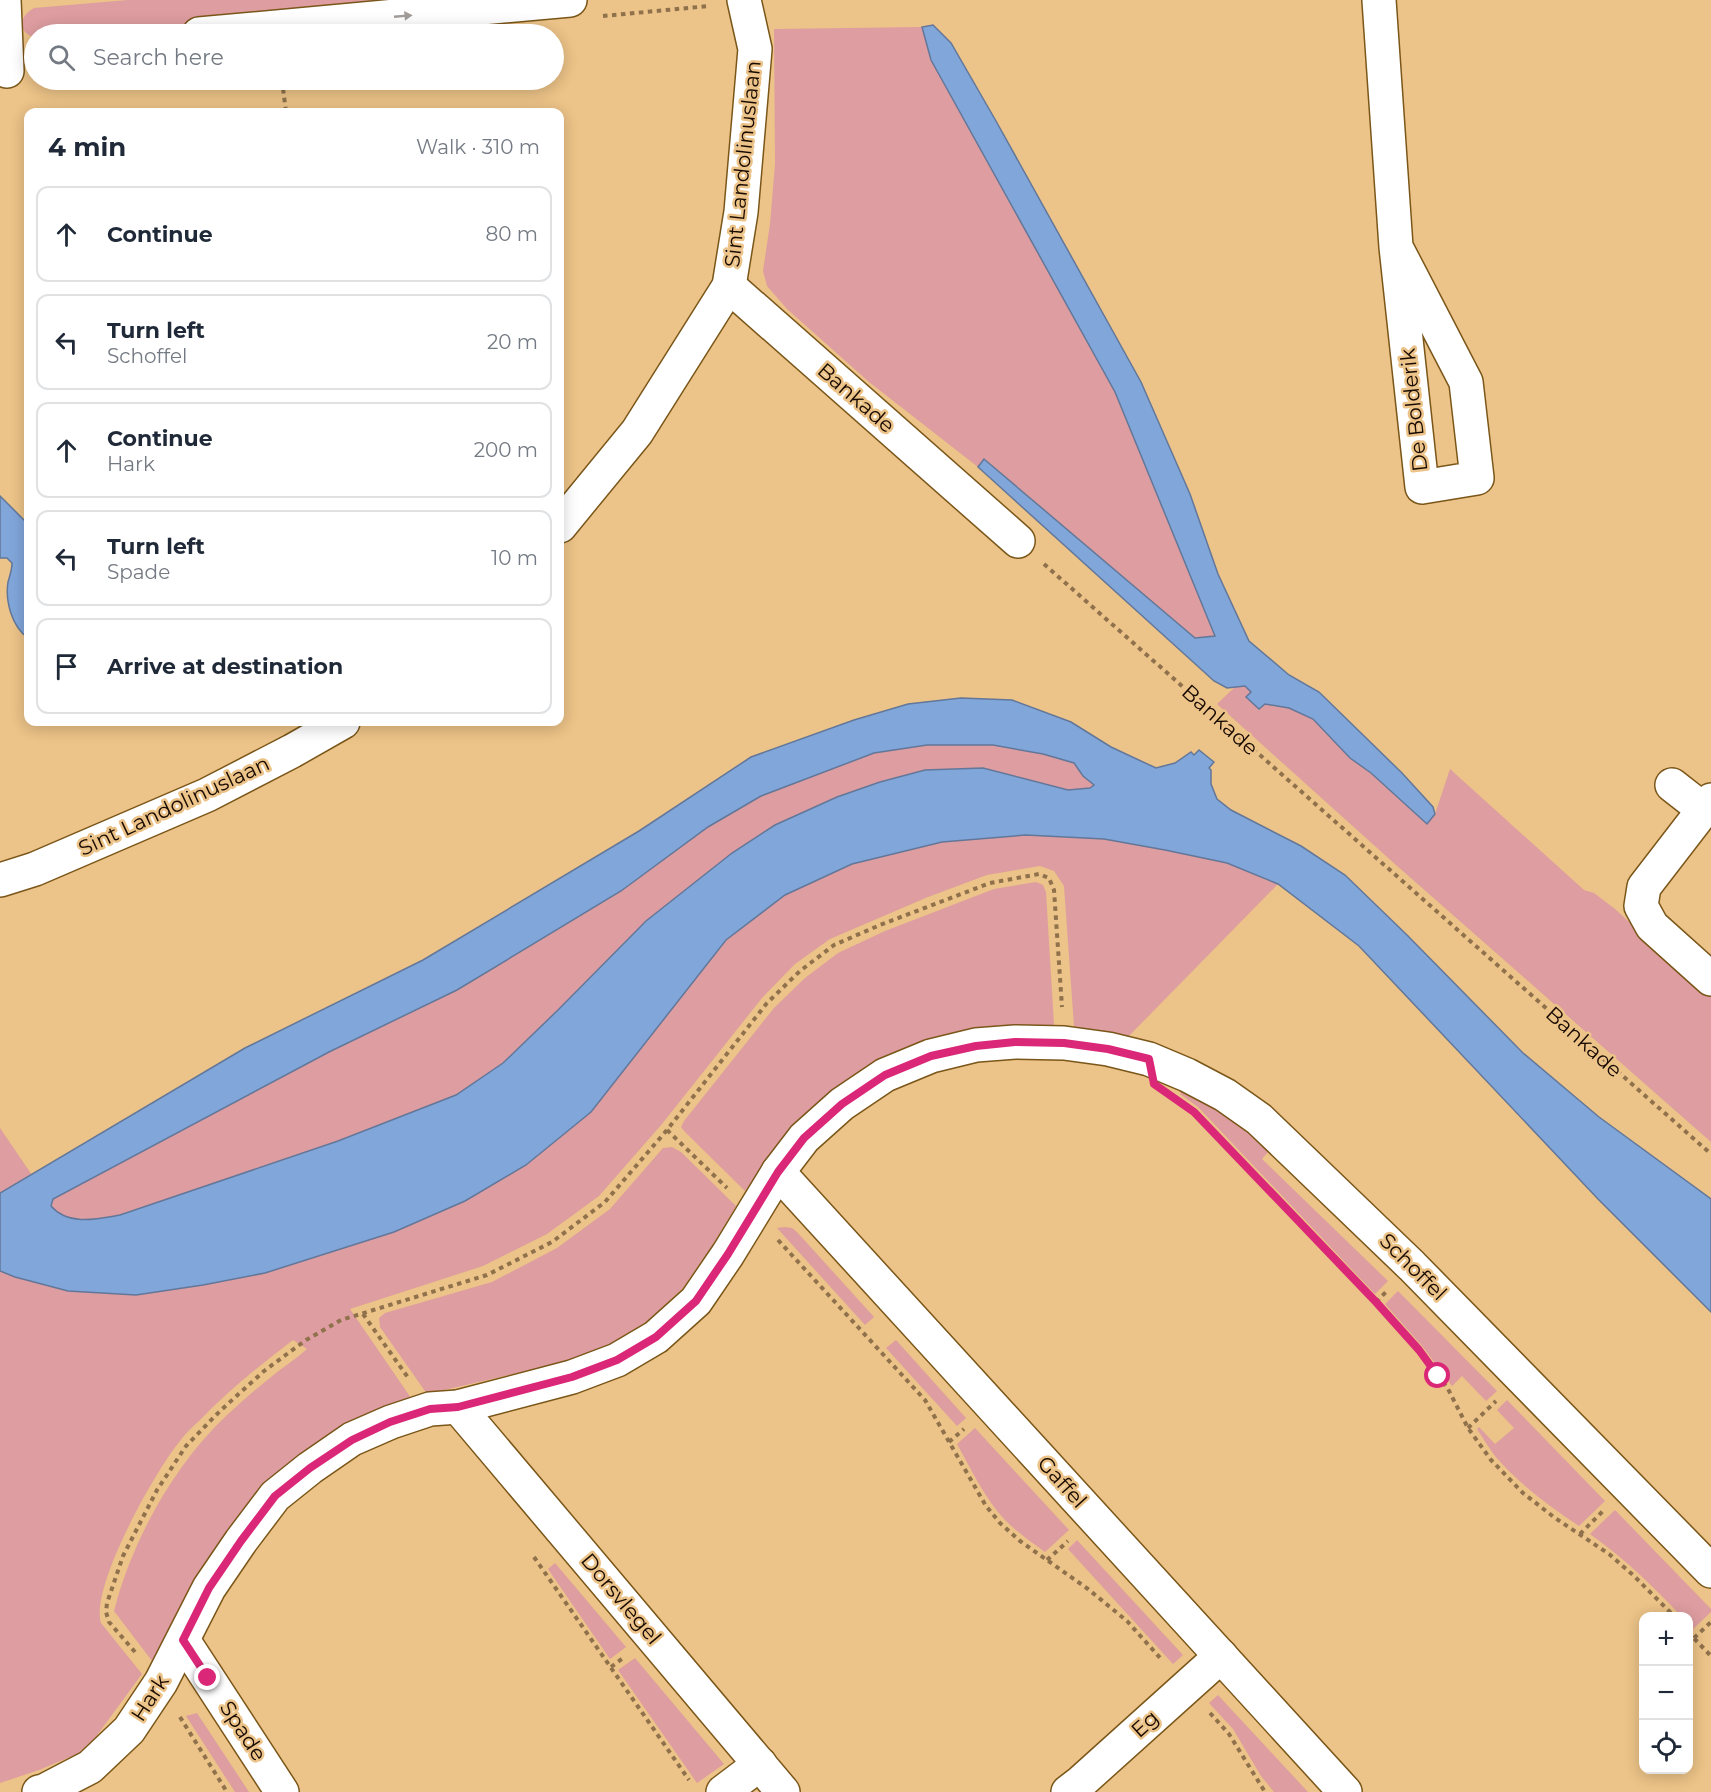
<!DOCTYPE html>
<meta charset="utf-8">
<style>
body{margin:0;font-family:Montserrat,sans-serif;background:#f6f6f7;color:#1f2937}
.controls{position:absolute;right:18px;bottom:18px;display:grid;overflow:hidden;border-radius:12px;box-shadow:0 3px 15px #0003}
.controls button{width:54px;height:54px;display:grid;place-items:center;padding:0;border:0;border-bottom:2px solid #e0e1e3;background:#fff;color:#1f2937;font:30px sans-serif}
.stop{position:absolute;width:18px;height:18px;margin:-14px;border:4px solid #db2777;border-radius:50%;background:#fff}
.stop.end{background:#db2777;border-color:#fff;box-shadow:0 2px 6px #0008}
.list{margin:0;padding:0;list-style:none}
h2{display:flex;justify-content:space-between;align-items:center;height:78px;margin:0;padding:0 24px;font-size:26px}
h2 small{font-size:20px;font-weight:400;color:#747a83}
.list li{display:grid;grid-template-columns:39px 1fr auto;gap:18px;align-items:center;box-sizing:border-box;height:96px;margin:0 12px 12px;padding:0 12px;border:2px solid #e0e1e3;border-radius:12px}
.list b{display:block;font-size:22px;white-space:nowrap}
.list p{margin:0;font-size:20px;white-space:nowrap;color:#747a83}
.list em{font-size:20px;font-style:normal;color:#747a83}
.icon{flex:none;width:33px;height:33px;fill:none;stroke:currentColor;stroke-width:2;stroke-linecap:round;stroke-linejoin:round}
.map{position:relative;flex:none;width:1711px;height:1792px;overflow:hidden}
.search{position:absolute;background:#fff;box-shadow:0 3px 15px #0003;left:24px;top:24px;width:540px;height:66px;display:flex;align-items:center;gap:15px;box-sizing:border-box;padding:0 21px;border-radius:33px;color:#747a83;font-size:22px}
.panel{position:absolute;background:#fff;box-shadow:0 3px 15px #0003;left:24px;top:108px;width:540px;height:618px;border-radius:12px}
.map>svg:first-child{display:block}
.green{fill:#de9da0}
.water{fill:#81a6da;stroke:#627799;stroke-width:1.5;fill-rule:evenodd}
.lines{fill:none;stroke-linecap:round;stroke-linejoin:round}
.minor-casing{stroke:#7a5619;stroke-width:36}
.path{stroke:#8f714c;stroke-width:4;stroke-dasharray:4.5 4.5;stroke-linecap:butt}
.minor{stroke:#fff;stroke-width:33}
.oneway{fill:#a39d99}
.route{stroke:#db2777;stroke-width:8}
.labels{text-anchor:middle;stroke-width:5;stroke-linejoin:round;paint-order:stroke}
.street-label{font-size:21px;fill:#180a00;stroke:#ecc388}
</style>
<div class="map">
<svg width="1711" height="1792" viewBox="0 0 1711 1792">
<rect width="100%" height="100%" fill="#ecc388"/>
<g class="green">
<path d="M 128,0 L 450,0 L 76,34 L 34,34 L 34,37 C 17,32 19,16 34,8 Z"/>
<path d="M 922,27 L 931,60 L 1115,392 L 1215,636 L 1195,638 L 985,459 L 978,467 L 869,382 L 787,309 L 767,286 L 763,271 L 770,224 L 775,164 L 774,29 Z"/>
<path d="M 1236,686 L 1245,686 L 1251,692 L 1247,696 L 1259,708 L 1265,704 L 1289,708 L 1313,719 L 1350,758 L 1371,773 L 1427,824 L 1435,814 L 1450,769 L 1584,890 L 1594,893 L 1615,909 L 1711,997 L 1711,1142 L 1396,865 L 1217,704 Z"/>
<path d="M 927,745 L 993,745 L 1043,754 L 1074,763 L 1083,776 L 1095,785 L 1090,788 L 1068,790 L 983,768 L 925,770 L 880,782 L 837,797 L 775,825 L 732,853 L 646,921 L 558,1010 L 503,1063 L 456,1095 L 338,1141 L 120,1215 C 97,1219 68,1226 51,1206 L 53,1199 L 329,1052 L 457,990 L 621,891 L 708,827 L 761,796 L 874,753 Z"/>
<path d="M 1026,835 L 1104,839 L 1165,850 L 1227,863 L 1278,884 L 1126,1039 L 1074,1026 L 1064,886 L 1054,871 L 1040,866 L 987,875 L 928,897 L 830,939 L 795,964 L 762,998 L 662,1124 L 599,1196 L 547,1234 L 483,1266 L 350,1309 L 411,1398 L 388,1405 L 344,1425 L 265,1486 L 227,1531 L 195,1583 L 152,1661 L 114,1611 C 132,1541 173,1466 226,1416 C 241,1402 256,1389 271,1377 C 283,1367 296,1359 307,1349 L 293,1340 C 260,1365 228,1391 199,1421 C 192,1427 185,1434 180,1441 C 155,1471 90,1587 101,1623 L 142,1674 L 95,1738 L 77,1754 L 39,1770 L 0,1783 L 0,1271 L 15,1277 L 68,1291 L 136,1295 L 203,1285 L 265,1273 L 394,1232 L 465,1201 L 666,1015 L 726,940 L 785,895 L 852,864 L 942,842 Z"/>
<path d="M 1036,882 L 1043,885 L 1046,892 L 1054,1025 L 1005,1025 L 967,1032 L 923,1042 L 877,1062 L 830,1092 L 792,1125 L 745,1191 L 685,1132 L 681,1127 L 684,1121 L 774,1008 L 805,978 L 838,953 L 885,931 L 994,889 Z"/>
<path d="M 1182,1090 C 1215,1108 1242,1125 1269,1151 L 1262,1159 L 1388,1281 L 1375,1294 L 1198,1107 L 1180,1094 Z"/>
<path d="M 0,1128 L 32,1175 L 0,1193 Z"/>
<path d="M 672,1147 L 681,1152 L 736,1206 L 712,1246 L 683,1288 L 646,1322 L 607,1346 L 565,1362 L 427,1394 L 380,1327 L 379,1318 L 385,1313 L 492,1282 L 557,1248 L 610,1209 L 663,1148 Z"/>
<path d="M 785,1227 L 792,1228 L 797,1232 L 874,1317 L 865,1325 L 777,1228 Z"/>
<path d="M 1398,1291 L 1497,1391 L 1486,1401 L 1462,1376 L 1452,1386 L 1423,1347 L 1385,1304 Z"/>
<path d="M 896,1340 L 966,1418 L 957,1426 L 886,1348 Z"/>
<path d="M 1507,1400 L 1605,1501 L 1579,1526 C 1550,1507 1518,1483 1495,1456 C 1489,1448 1483,1438 1477,1429 L 1479,1427 L 1495,1444 L 1514,1428 L 1497,1410 Z"/>
<path d="M 975,1428 L 1069,1530 L 1045,1552 C 1031,1542 1017,1532 1005,1520 C 985,1499 971,1469 957,1444 Z"/>
<path d="M 1615,1510 L 1711,1609 L 1711,1612 L 1693,1629 L 1689,1624 L 1688,1616 L 1681,1616 C 1653,1586 1624,1558 1590,1534 Z"/>
<path d="M 1077,1540 L 1183,1655 L 1173,1664 L 1068,1549 Z"/>
<path d="M 555,1563 L 626,1647 L 610,1659 L 548,1569 Z"/>
<path d="M 635,1658 L 724,1764 L 697,1783 L 618,1670 Z"/>
<path d="M 1218,1695 L 1308,1792 L 1274,1792 L 1261,1776 L 1233,1729 L 1209,1703 Z"/>
<path d="M 197,1713 L 249,1792 L 235,1792 L 186,1716 Z"/>
</g>
<g class="water">
<path d="M 933,25 L 951,43 L 996,121 L 1141,382 L 1190,494 L 1218,574 L 1249,641 L 1289,675 L 1319,692 L 1402,773 L 1433,807 L 1435,814 L 1427,824 L 1371,773 L 1350,758 L 1313,719 L 1289,708 L 1265,704 L 1259,709 L 1246,697 L 1251,692 L 1245,686 L 1227,688 L 1214,681 L 978,467 L 984,459 L 1195,638 L 1215,636 L 1115,392 L 931,60 L 922,27 Z"/>
<path d="M 0,496 L 28,524 L 28,638 C 12,627 5,601 8,582 C 10,575 12,570 12,563 L 7,558 L 0,558 Z"/>
<path d="M 961,698 L 1012,700 L 1071,722 L 1111,747 L 1156,768 L 1175,763 L 1191,752 L 1194,755 L 1199,750 L 1214,762 L 1209,768 L 1211,770 L 1211,784 L 1217,799 L 1231,810 L 1301,846 L 1345,875 L 1407,935 L 1523,1053 L 1599,1117 L 1711,1199 L 1711,1312 L 1598,1199 L 1359,946 L 1278,884 L 1227,863 L 1165,850 L 1104,839 L 1026,835 L 942,842 L 852,864 L 785,895 L 726,940 L 591,1112 L 526,1165 L 465,1201 L 394,1232 L 265,1273 L 203,1285 L 136,1295 L 68,1291 L 15,1277 L 0,1271 L 0,1193 L 245,1048 L 423,960 L 639,831 L 751,757 L 854,720 L 908,704 ZM 927,745 L 993,745 L 1043,754 L 1074,763 L 1083,776 L 1094,785 L 1090,788 L 1068,790 L 983,768 L 925,770 L 880,782 L 837,797 L 775,825 L 732,853 L 646,921 L 558,1010 L 503,1063 L 456,1095 L 338,1141 L 120,1215 C 97,1219 68,1226 51,1206 L 53,1199 L 329,1052 L 457,990 L 621,891 L 708,827 L 761,796 L 874,753 Z"/>
</g>
<g class="lines">
<defs>
<g id="minor">
<path d="M 4,0 L 7,71"/>
<path d="M 1379,0 L 1396,247 L 1422,487 L 1477,478 L 1466,382 L 1396,247"/>
<path d="M 199,34 L 570,0"/>
<path d="M 729,286 L 1018,541"/>
<path d="M 560,526 L 637,432 L 729,286 L 741,212 L 755,49 L 744,0"/>
<path d="M 1672,785 L 1704,810"/>
<path d="M 1711,800 L 1644,887 L 1641,906 L 1652,926 L 1711,979"/>
<path d="M 0,880 L 35,869 L 207,795 L 292,751 L 343,722"/>
<path d="M 778,1172 L 1345,1792"/>
<path d="M 458,1407 L 783,1792"/>
<path d="M 183,1640 L 282,1792"/>
<path d="M 39,1792 L 44,1791 L 90,1767 L 129,1730 L 161,1682 L 209,1588 L 241,1541 L 275,1496 L 310,1468 L 352,1439 L 391,1422 L 430,1409 L 458,1407 L 572,1377 L 617,1360 L 656,1337 L 696,1301 L 728,1254 L 778,1172 L 804,1138 L 842,1104 L 885,1075 L 931,1056 L 976,1045 L 1015,1042 L 1064,1043 L 1108,1049 L 1149,1059 L 1187,1075 L 1225,1095 L 1259,1119 L 1412,1266 L 1711,1571"/>
<path d="M 723,1792 L 760,1764"/>
<path d="M 1068,1792 L 1081,1782 L 1221,1656"/>
</g>
</defs>
<use href="#minor" class="minor-casing"/>
<g class="path">
<path d="M 603,16 L 709,6"/>
<path d="M 282,80 L 286,112"/>
<path d="M 1044,564 L 1711,1154"/>
<path d="M 667,1130 L 727,1188"/>
<path d="M 1218,1137 L 1376,1302 L 1419,1350 L 1448,1389 L 1468,1428 L 1491,1460 L 1523,1493 L 1555,1518 L 1609,1554 L 1633,1575 L 1674,1616"/>
<path d="M 778,1240 L 925,1400 L 986,1506 L 1000,1523 L 1020,1541 L 1088,1589 L 1127,1621 L 1162,1660"/>
<path d="M 1376,1302 L 1386,1292"/>
<path d="M 363,1314 L 409,1379"/>
<path d="M 1468,1428 L 1496,1401"/>
<path d="M 949,1442 L 964,1429"/>
<path d="M 1580,1534 L 1603,1511"/>
<path d="M 534,1557 L 689,1780"/>
<path d="M 1047,1560 L 1068,1541"/>
<path d="M 1688,1632 L 1711,1656"/>
<path d="M 1694,1638 L 1711,1622"/>
<path d="M 135,1652 L 109,1622 L 106,1612 L 107,1603 L 123,1556 L 157,1490 L 186,1446 L 220,1411 L 264,1371 L 306,1340 L 341,1320 L 487,1275 L 552,1242 L 605,1202 L 667,1130 L 767,1003 L 800,971 L 834,945 L 880,925 L 990,883 L 1039,874 L 1049,878 L 1054,890 L 1062,1007"/>
<path d="M 611,1667 L 623,1658"/>
<path d="M 1210,1713 L 1229,1734 L 1265,1792"/>
<path d="M 180,1717 L 227,1792"/>
</g>
<use href="#minor" class="minor"/>
</g>
<defs><path id="oneway-solid" d="M-6-.8H1V-3.2L6.5 0L1 3.2V.8H-6Z" transform="scale(1.5)"/></defs>
<use class="oneway" href="#oneway-solid" transform="translate(403 16) rotate(-5)"/>
<g class="lines">
<path class="route" d="M 208,1678 L 183,1640 L 209,1588 L 241,1541 L 275,1496 L 310,1468 L 352,1440 L 390,1422 L 430,1409 L 458,1407 L 572,1377 L 617,1360 L 656,1337 L 696,1301 L 728,1254 L 778,1172 L 804,1138 L 842,1104 L 885,1075 L 931,1056 L 976,1046 L 1015,1042 L 1064,1043 L 1108,1049 L 1149,1059 L 1154,1084 L 1194,1112 L 1376,1302 L 1419,1350 L 1438,1376"/>
</g>
<g class="labels">
<g class="street-label">
<text transform="translate(743 164) rotate(-84)" y="7">Sint Landolinuslaan</text>
<text transform="translate(856 398) rotate(41)" y="7">Bankade</text>
<text transform="translate(1414 410) rotate(-96)" y="7">De Bolderik</text>
<text transform="translate(1220 720) rotate(42)" y="7">Bankade</text>
<text transform="translate(174 806) rotate(-25)" y="7">Sint Landolinuslaan</text>
<text transform="translate(1584 1042) rotate(42)" y="7">Bankade</text>
<text transform="translate(1413 1267) rotate(45)" y="7">Schoffel</text>
<text transform="translate(1062 1482) rotate(48)" y="7">Gaffel</text>
<text transform="translate(621 1599) rotate(50)" y="7">Dorsvlegel</text>
<text transform="translate(150 1698) rotate(-57)" y="7">Hark</text>
<text transform="translate(1145 1724) rotate(-42)" y="7">Eg</text>
<text transform="translate(243 1731) rotate(57)" y="7">Spade</text>
</g>
</g>
</svg>
<div class="controls">
<button>+</button>
<button>−</button>
<button><svg class="icon" aria-label="locate" viewBox="0 0 24 24"><circle cx="12" cy="12" r="6"/><path d="M12 2v4M12 18v4M2 12h4M18 12h4"/></svg></button>
</div>
<div class="stop" style="left:1438px;top:1376px"></div>
<div class="stop end" style="left:208px;top:1678px"></div>
<div class="search"><svg class="icon" aria-label="search" viewBox="0 0 24 24"><circle cx="10" cy="10" r="6"/><path d="M15 15l6 6"/></svg>Search here</div>
<section class="panel">
<h2>4 min<small>Walk · 310 m</small></h2>
<ul class="list">
<li><svg class="icon" aria-label="ahead" viewBox="0 0 24 24"><path d="M12 20V5M6 11l6-6 6 6"/></svg><div><b>Continue</b></div><em>80 m</em></li>
<li><svg class="icon" aria-label="left" viewBox="0 0 24 24"><path d="M17 20v-9H6M10 6l-5 5 5 5"/></svg><div><b>Turn left</b><p>Schoffel</p></div><em>20 m</em></li>
<li><svg class="icon" aria-label="ahead" viewBox="0 0 24 24"><path d="M12 20V5M6 11l6-6 6 6"/></svg><div><b>Continue</b><p>Hark</p></div><em>200 m</em></li>
<li><svg class="icon" aria-label="left" viewBox="0 0 24 24"><path d="M17 20v-9H6M10 6l-5 5 5 5"/></svg><div><b>Turn left</b><p>Spade</p></div><em>10 m</em></li>
<li><svg class="icon" aria-label="arrive" viewBox="0 0 24 24"><path d="M6 21V4h12l-3 4 3 4H6"/></svg><div><b>Arrive at destination</b></div></li>
</ul>
</section>
</div>
